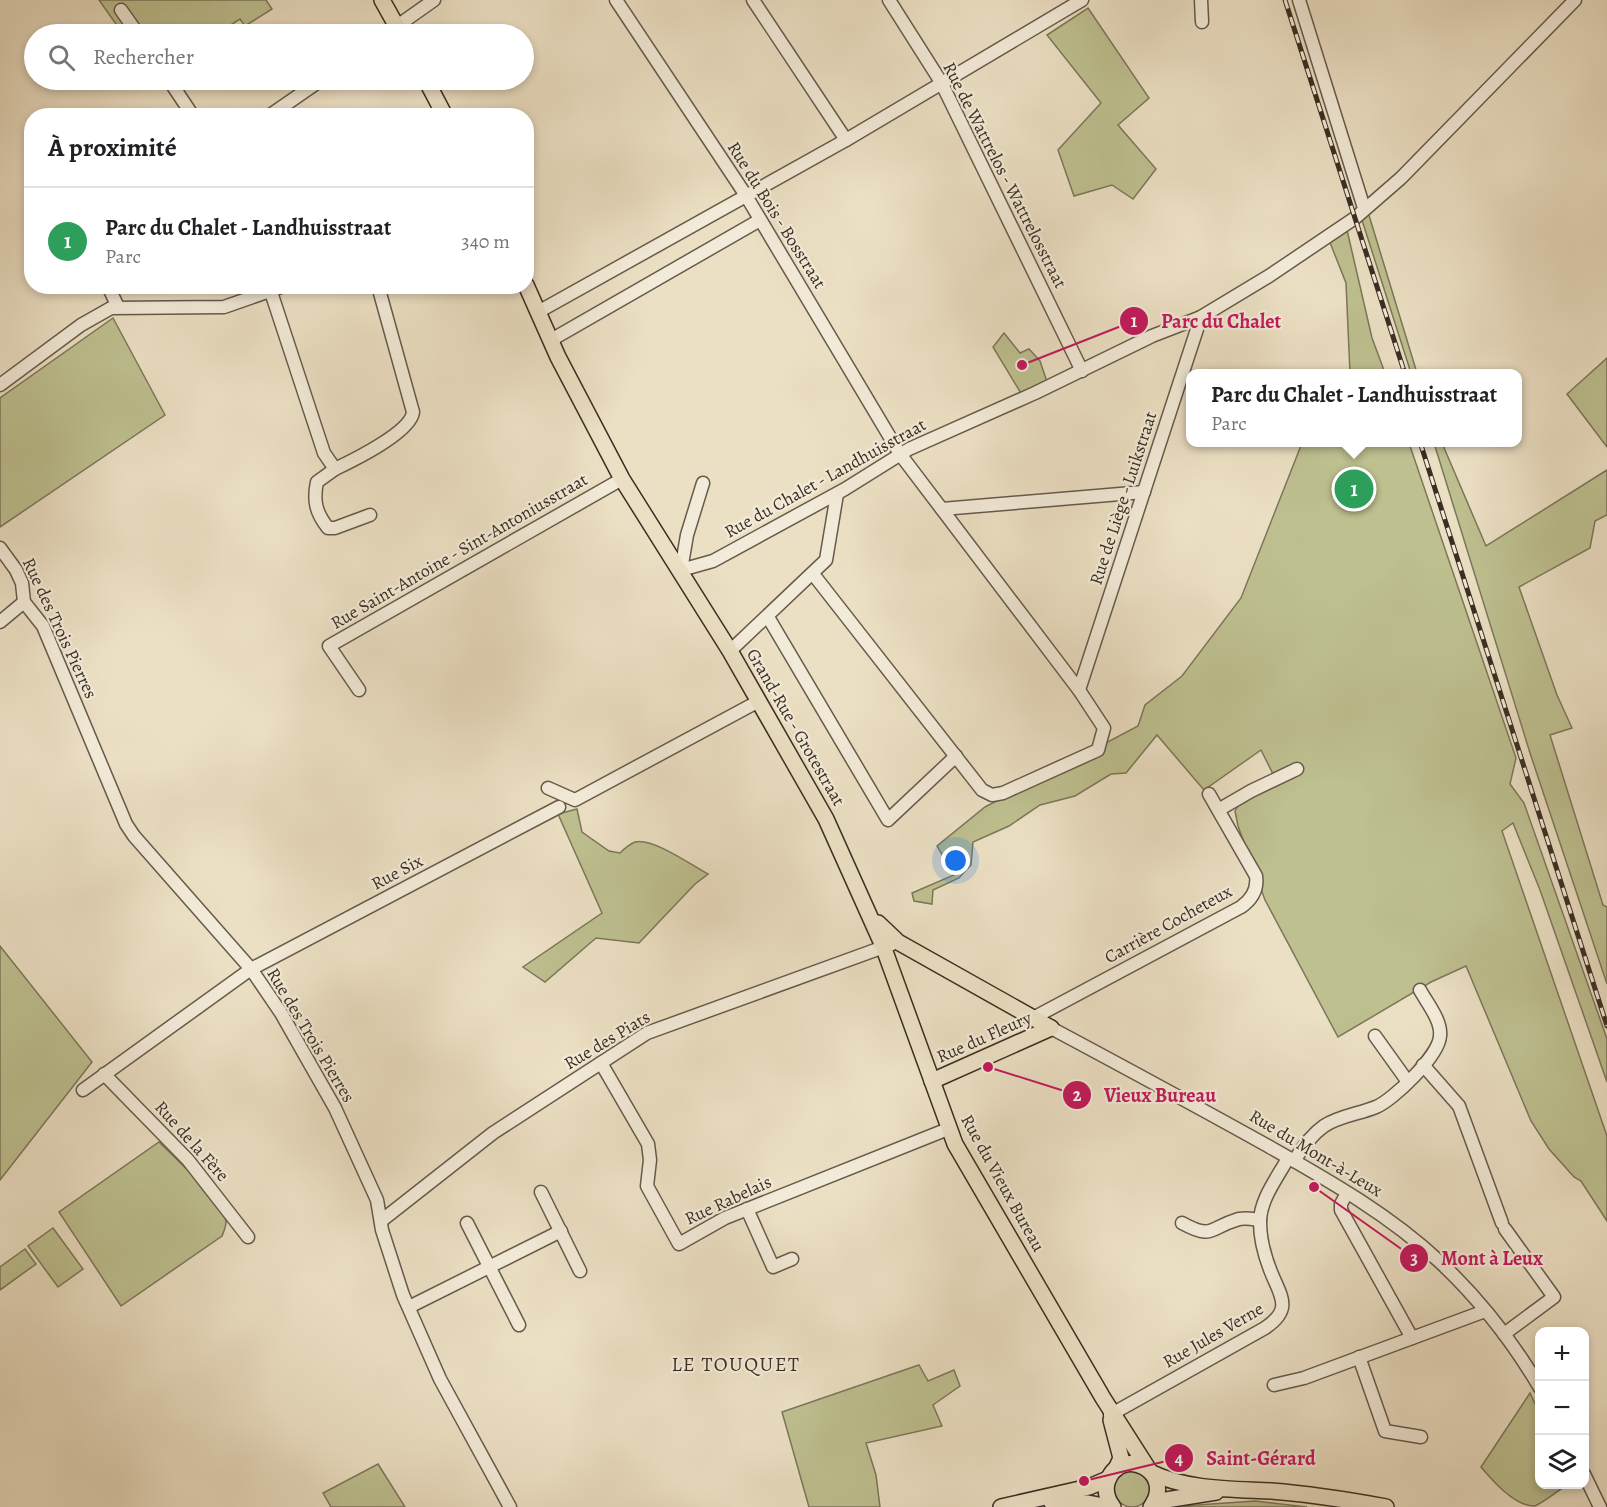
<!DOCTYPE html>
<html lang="fr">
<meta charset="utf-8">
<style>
body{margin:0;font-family:Alegreya,serif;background:#f2f2f2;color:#202124}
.controls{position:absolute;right:18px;bottom:18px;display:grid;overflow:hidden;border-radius:12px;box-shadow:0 3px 9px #0003}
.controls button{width:54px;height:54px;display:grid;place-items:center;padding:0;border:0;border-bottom:2px solid #e0e0e0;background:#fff;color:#202124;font:30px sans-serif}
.you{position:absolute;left:956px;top:861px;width:21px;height:21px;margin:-15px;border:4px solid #fff;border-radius:50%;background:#1a73e8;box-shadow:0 0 0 9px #1a73e833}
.badge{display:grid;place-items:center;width:39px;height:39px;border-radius:50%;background:#8f2418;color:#fff;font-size:20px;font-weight:700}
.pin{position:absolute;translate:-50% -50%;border:3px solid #fff;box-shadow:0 2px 6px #0006}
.popup{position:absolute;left:1186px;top:369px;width:336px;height:78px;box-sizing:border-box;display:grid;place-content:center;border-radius:12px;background:#fff;filter:drop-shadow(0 2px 4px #0005);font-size:20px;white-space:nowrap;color:#757577}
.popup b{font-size:22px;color:#202124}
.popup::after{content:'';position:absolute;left:50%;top:100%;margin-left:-12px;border:12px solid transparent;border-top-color:#fff}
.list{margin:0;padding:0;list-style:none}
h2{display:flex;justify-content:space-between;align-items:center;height:78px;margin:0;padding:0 24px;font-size:26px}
h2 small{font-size:20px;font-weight:400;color:#757577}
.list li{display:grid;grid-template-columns:39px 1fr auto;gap:18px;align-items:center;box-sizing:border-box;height:108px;padding:0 24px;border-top:2px solid #e0e0e0}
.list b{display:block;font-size:22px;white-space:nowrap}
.list p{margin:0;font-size:20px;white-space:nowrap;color:#757577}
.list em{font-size:20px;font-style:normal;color:#757577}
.icon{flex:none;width:33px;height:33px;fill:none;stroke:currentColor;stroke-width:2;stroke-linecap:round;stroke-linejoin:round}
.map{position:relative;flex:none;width:1607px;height:1507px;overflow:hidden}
.search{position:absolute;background:#fff;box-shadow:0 3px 9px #0003;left:24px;top:24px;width:510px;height:66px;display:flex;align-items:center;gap:15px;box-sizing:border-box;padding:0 21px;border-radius:33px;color:#757577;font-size:22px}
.panel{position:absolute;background:#fff;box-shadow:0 3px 9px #0003;left:24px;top:108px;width:510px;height:186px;border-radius:24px}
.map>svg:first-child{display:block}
.green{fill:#bec090;stroke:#7c775a;stroke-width:1.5}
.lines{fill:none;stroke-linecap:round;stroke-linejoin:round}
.minor-casing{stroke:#665a4b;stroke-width:15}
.major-casing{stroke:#3a2e23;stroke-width:18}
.minor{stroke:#f3ebd9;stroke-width:12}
.major{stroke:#ece0c4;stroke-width:15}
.rail-casing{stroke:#3a2e23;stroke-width:5}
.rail{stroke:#f3ebd9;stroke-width:3;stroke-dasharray:9;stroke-linecap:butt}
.labels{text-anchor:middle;stroke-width:4.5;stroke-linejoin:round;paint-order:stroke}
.street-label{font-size:18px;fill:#3a2e23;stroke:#f3ebd9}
.neighbourhood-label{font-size:20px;letter-spacing:1.5px;fill:#3a2e23;stroke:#f3ebd9}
.leader{fill:none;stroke:#c2185b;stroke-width:2}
.callout-dot{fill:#c2185b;stroke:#f3ebd9;stroke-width:2}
.mark-label{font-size:18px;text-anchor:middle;font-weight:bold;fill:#fff}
.callout-label{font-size:20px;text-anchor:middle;font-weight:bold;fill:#c2185b;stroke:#f3ebd9;stroke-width:4.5;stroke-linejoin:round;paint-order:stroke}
</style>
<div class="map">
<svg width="1607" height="1507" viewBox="0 0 1607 1507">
<rect width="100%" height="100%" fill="#ece0c4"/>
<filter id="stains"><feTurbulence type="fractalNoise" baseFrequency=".00333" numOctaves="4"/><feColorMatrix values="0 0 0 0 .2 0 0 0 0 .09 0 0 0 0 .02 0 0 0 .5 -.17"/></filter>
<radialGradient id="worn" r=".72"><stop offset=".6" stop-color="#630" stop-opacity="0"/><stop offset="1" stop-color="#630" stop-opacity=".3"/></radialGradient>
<g class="green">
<path d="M 99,0 L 266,0 L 272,9 L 245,26 L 240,19 L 217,34 L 123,34 Z"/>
<path d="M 1088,8 L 1149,98 L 1118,125 L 1156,169 L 1133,199 L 1112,185 L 1074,196 L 1058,150 L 1101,103 L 1047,35 Z"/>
<path d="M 1368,212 L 1417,373 L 1411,373 L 1361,217 Z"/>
<path d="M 1347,230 L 1372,338 L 1385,373 L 1350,373 L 1346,283 L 1329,240 Z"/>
<path d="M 113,318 L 165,415 L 0,527 L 0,398 Z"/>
<path d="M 1004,333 L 1020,353 L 1029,349 L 1040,361 L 1047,382 L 1022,395 L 993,347 Z"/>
<path d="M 1607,358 L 1607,447 L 1567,394 Z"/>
<path d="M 1302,443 L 1409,443 L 1516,758 L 1510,784 L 1524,803 L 1607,1039 L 1607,1082 L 1540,890 L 1513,823 L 1502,831 L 1607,1136 L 1607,1221 L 1581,1181 L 1574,1177 L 1549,1149 L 1531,1121 L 1466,966 L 1431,982 L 1338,1037 L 1265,900 L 1238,826 L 1235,811 L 1240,802 L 1274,776 L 1261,750 L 1204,790 L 1157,735 L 1126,773 L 1111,774 L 1075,796 L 1040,805 L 1009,826 L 973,842 L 971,865 L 959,878 L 933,890 L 932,904 L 914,901 L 912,893 L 954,875 L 937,846 L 985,807 L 1138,726 L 1145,705 L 1182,676 L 1241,598 Z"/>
<path d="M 1434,443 L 1442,443 L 1486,546 L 1607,470 L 1607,515 L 1595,521 L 1590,548 L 1519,587 L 1557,695 L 1572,728 L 1550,735 L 1603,905 L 1607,907 L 1607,984 L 1530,753 Z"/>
<path d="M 577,809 L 582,832 L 609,851 L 620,853 C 624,849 630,844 635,842 C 652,837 693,866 708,874 L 695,884 L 639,943 L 596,938 L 545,982 L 523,967 L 602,913 L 558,814 Z"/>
<path d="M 0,946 L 92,1062 L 0,1180 Z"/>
<path d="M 159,1142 C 174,1157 224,1202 226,1222 C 226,1227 224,1231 222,1236 L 121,1306 L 59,1212 Z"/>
<path d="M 53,1228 L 83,1269 L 58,1287 L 28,1246 Z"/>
<path d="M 25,1249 L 36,1264 L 0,1290 L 0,1267 Z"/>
<path d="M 919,1365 L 928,1381 L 954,1370 L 960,1386 L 933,1405 L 942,1426 L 866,1443 L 876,1475 L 880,1507 L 809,1507 L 782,1412 Z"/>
<path d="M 1530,1393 L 1539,1412 L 1540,1484 L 1567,1485 C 1557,1491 1546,1501 1535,1506 C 1515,1507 1492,1480 1481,1467 Z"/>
<path d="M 378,1464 L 405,1507 L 331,1507 L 323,1493 Z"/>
<circle cx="1132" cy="1489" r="18"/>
<path d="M 1255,1501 L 1307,1507 L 1168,1507 Z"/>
</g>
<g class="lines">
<defs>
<g id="minor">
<path d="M 616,0 L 745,194 L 900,454 L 1079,690 L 1104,728 L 1098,750 L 1003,793 L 992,795 L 982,790 L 813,574"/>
<path d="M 753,0 L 846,140"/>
<path d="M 889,0 L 941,82 L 1082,371"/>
<path d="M 1201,0 L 1202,22"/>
<path d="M 1299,0 L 1364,208"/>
<path d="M 121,10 L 138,34"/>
<path d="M 386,34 L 434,0"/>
<path d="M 169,80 L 193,116"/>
<path d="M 269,116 L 321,80"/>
<path d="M 108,286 L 118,307"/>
<path d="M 271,292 L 324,453 L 335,469 C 354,460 411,432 413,412 L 378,286"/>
<path d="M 538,312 L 846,140 L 1082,0"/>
<path d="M 551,340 L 760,220"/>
<path d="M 0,385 L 81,325 L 111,308 L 224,307 L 284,286"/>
<path d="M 335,469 L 317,482 C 313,501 316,513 328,528 L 335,528 L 370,515"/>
<path d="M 703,483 L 687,535 L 681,570 L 713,561 L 845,489 L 909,449 L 1035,393 L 1152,336 L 1201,317 L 1269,276 L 1355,218 L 1401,178 L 1575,0"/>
<path d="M 942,509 L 1144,492"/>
<path d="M 0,548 L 16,570 L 22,583 L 24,602 L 43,626 L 126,824 L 134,836 L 251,969 L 281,1013 L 335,1108 L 377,1200 L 382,1230 L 403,1295 L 440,1379 L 510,1507"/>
<path d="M 768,617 L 888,820 L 956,756"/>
<path d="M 0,622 L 24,602"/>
<path d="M 730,651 L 826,560 L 837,494"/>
<path d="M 359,690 L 329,646 L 622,479"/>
<path d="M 1079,690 L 1201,317"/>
<path d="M 548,788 L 575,800 L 759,701"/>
<path d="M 1220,809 L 1251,791 L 1297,769"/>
<path d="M 1033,1018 L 1241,907 C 1251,900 1258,890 1256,876 L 1209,794"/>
<path d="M 1051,1028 C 1124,1067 1196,1106 1268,1146 C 1328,1180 1390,1215 1441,1263 C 1479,1299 1513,1342 1540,1388"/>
<path d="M 1375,1036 L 1408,1082"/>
<path d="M 601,1063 L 648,1144 L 650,1160 L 647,1186 L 679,1244 L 725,1218 L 948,1129"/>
<path d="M 1423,1065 L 1459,1106 L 1502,1223"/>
<path d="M 104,1074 L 188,1160 L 248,1237"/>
<path d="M 83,1090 L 251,969 L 559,807"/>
<path d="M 1294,1161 C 1302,1148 1311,1135 1324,1126 C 1339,1116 1359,1114 1376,1107 C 1393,1100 1439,1056 1440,1036 C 1442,1021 1427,1003 1420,990"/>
<path d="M 541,1192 L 580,1271"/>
<path d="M 1347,1193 L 1341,1204 L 1341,1210 L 1412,1338"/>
<path d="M 747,1209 L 773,1267 L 792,1259"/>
<path d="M 381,1221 L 493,1133 L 647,1033 L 892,944"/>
<path d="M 467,1223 L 519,1325"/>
<path d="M 1182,1223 C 1213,1240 1209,1228 1236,1220 C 1243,1217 1252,1219 1260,1220"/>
<path d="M 409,1307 L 561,1231"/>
<path d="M 1504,1334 L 1554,1297 L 1505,1229"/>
<path d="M 1359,1357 L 1385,1431 L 1421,1437"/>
<path d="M 1274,1385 L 1304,1378 L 1485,1311"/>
<path d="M 1110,1415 L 1265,1328 C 1293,1309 1281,1297 1271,1272 C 1265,1257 1260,1238 1260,1222 C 1260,1199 1278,1177 1288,1158"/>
<path d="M 1584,1474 L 1600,1507"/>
</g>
<g id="major">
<path d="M 382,0 L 401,34"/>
<path d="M 426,80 L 445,116"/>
<path d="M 526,285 L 558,357 L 622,479 L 730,651 L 826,819 L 883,946 L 955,1144 L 1103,1398 L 1149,1470"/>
<path d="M 878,923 L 898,942 L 1051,1028"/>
<path d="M 932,1081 L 1051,1028"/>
<path d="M 1111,1420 L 1121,1458 L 1116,1469"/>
<path d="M 1152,1473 C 1188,1490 1232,1489 1271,1491 C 1310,1494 1348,1500 1386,1507"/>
<path d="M 1154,1502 L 1216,1492"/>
<path d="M 1052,1503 L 1088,1503 L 1109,1507"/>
<path d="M 1001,1507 L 1089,1487 L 1108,1479"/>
<path d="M 1113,1507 C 1107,1499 1104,1490 1108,1480 C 1122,1445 1176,1472 1151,1507"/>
</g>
</defs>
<use href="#minor" class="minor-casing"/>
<use href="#major" class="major-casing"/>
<use href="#minor" class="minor"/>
<use href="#major" class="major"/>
<defs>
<g id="rail">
<path d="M 1285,0 L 1405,374"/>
<path d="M 1420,442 L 1607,1026"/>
</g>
</defs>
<use href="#rail" class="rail-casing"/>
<use href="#rail" class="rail"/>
</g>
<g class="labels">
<g class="street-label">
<text transform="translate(1005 175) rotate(63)" y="6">Rue de Wattrelos - Wattrelosstraat</text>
<text transform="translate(777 215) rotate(58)" y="6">Rue du Bois - Bosstraat</text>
<text transform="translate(825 478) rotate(-29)" y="6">Rue du Chalet - Landhuisstraat</text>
<text transform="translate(1123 498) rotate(-72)" y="6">Rue de Liège - Luikstraat</text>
<text transform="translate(459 551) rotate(-30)" y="6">Rue Saint-Antoine - Sint-Antoniusstraat</text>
<text transform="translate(60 628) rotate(65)" y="6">Rue des Trois Pierres</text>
<text transform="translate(796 727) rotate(60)" y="6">Grand-Rue - Grotestraat</text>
<text transform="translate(397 872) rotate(-28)" y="6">Rue Six</text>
<text transform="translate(1168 924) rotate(-29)" y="6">Carrière Cocheteux</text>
<text transform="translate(311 1035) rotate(59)" y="6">Rue des Trois Pierres</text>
<text transform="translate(984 1037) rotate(-24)" y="6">Rue du Fleury</text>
<text transform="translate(607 1040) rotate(-31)" y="6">Rue des Piats</text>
<text transform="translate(192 1141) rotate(48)" y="6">Rue de la Fère</text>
<text transform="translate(1316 1153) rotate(31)" y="6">Rue du Mont-à-Leux</text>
<text transform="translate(1003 1183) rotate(61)" y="6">Rue du Vieux Bureau</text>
<text transform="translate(728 1200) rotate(-25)" y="6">Rue Rabelais</text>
<text transform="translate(1213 1335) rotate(-30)" y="6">Rue Jules Verne</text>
</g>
<g class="neighbourhood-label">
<text x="736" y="1371">LE TOUQUET</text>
</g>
</g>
<path class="leader" d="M1022 365L1134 321M988 1067L1077 1095M1314 1187L1414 1258M1084 1481L1179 1458"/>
<g class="callout-dot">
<circle cx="1022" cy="365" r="6"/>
<circle cx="988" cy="1067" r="6"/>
<circle cx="1314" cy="1187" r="6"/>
<circle cx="1084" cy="1481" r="6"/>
<circle cx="1134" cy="321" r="15"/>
<circle cx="1077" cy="1095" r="15"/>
<circle cx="1414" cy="1258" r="15"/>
<circle cx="1179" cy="1458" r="15"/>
</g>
<g class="mark-label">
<text x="1134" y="327">1</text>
<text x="1077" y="1101">2</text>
<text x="1414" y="1264">3</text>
<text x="1179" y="1464">4</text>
</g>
<g class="callout-label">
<text x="1221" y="328">Parc du Chalet</text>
<text x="1160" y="1102">Vieux Bureau</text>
<text x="1492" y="1265">Mont à Leux</text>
<text x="1261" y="1465">Saint-Gérard</text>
</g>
<rect width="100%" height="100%" filter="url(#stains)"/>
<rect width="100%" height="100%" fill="url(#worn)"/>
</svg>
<div class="controls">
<button>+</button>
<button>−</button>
<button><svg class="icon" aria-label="layers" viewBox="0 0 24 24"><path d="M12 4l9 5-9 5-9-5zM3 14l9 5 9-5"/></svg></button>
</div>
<div class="you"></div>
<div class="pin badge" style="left:1354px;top:489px;background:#2e9e5b">1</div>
<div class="popup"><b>Parc du Chalet - Landhuisstraat</b>Parc</div>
<div class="search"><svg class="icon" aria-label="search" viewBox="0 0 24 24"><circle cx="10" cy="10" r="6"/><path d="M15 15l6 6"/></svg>Rechercher</div>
<section class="panel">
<h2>À proximité<small></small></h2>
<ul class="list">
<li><span class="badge" style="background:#2e9e5b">1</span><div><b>Parc du Chalet - Landhuisstraat</b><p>Parc</p></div><em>340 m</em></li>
</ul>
</section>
</div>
